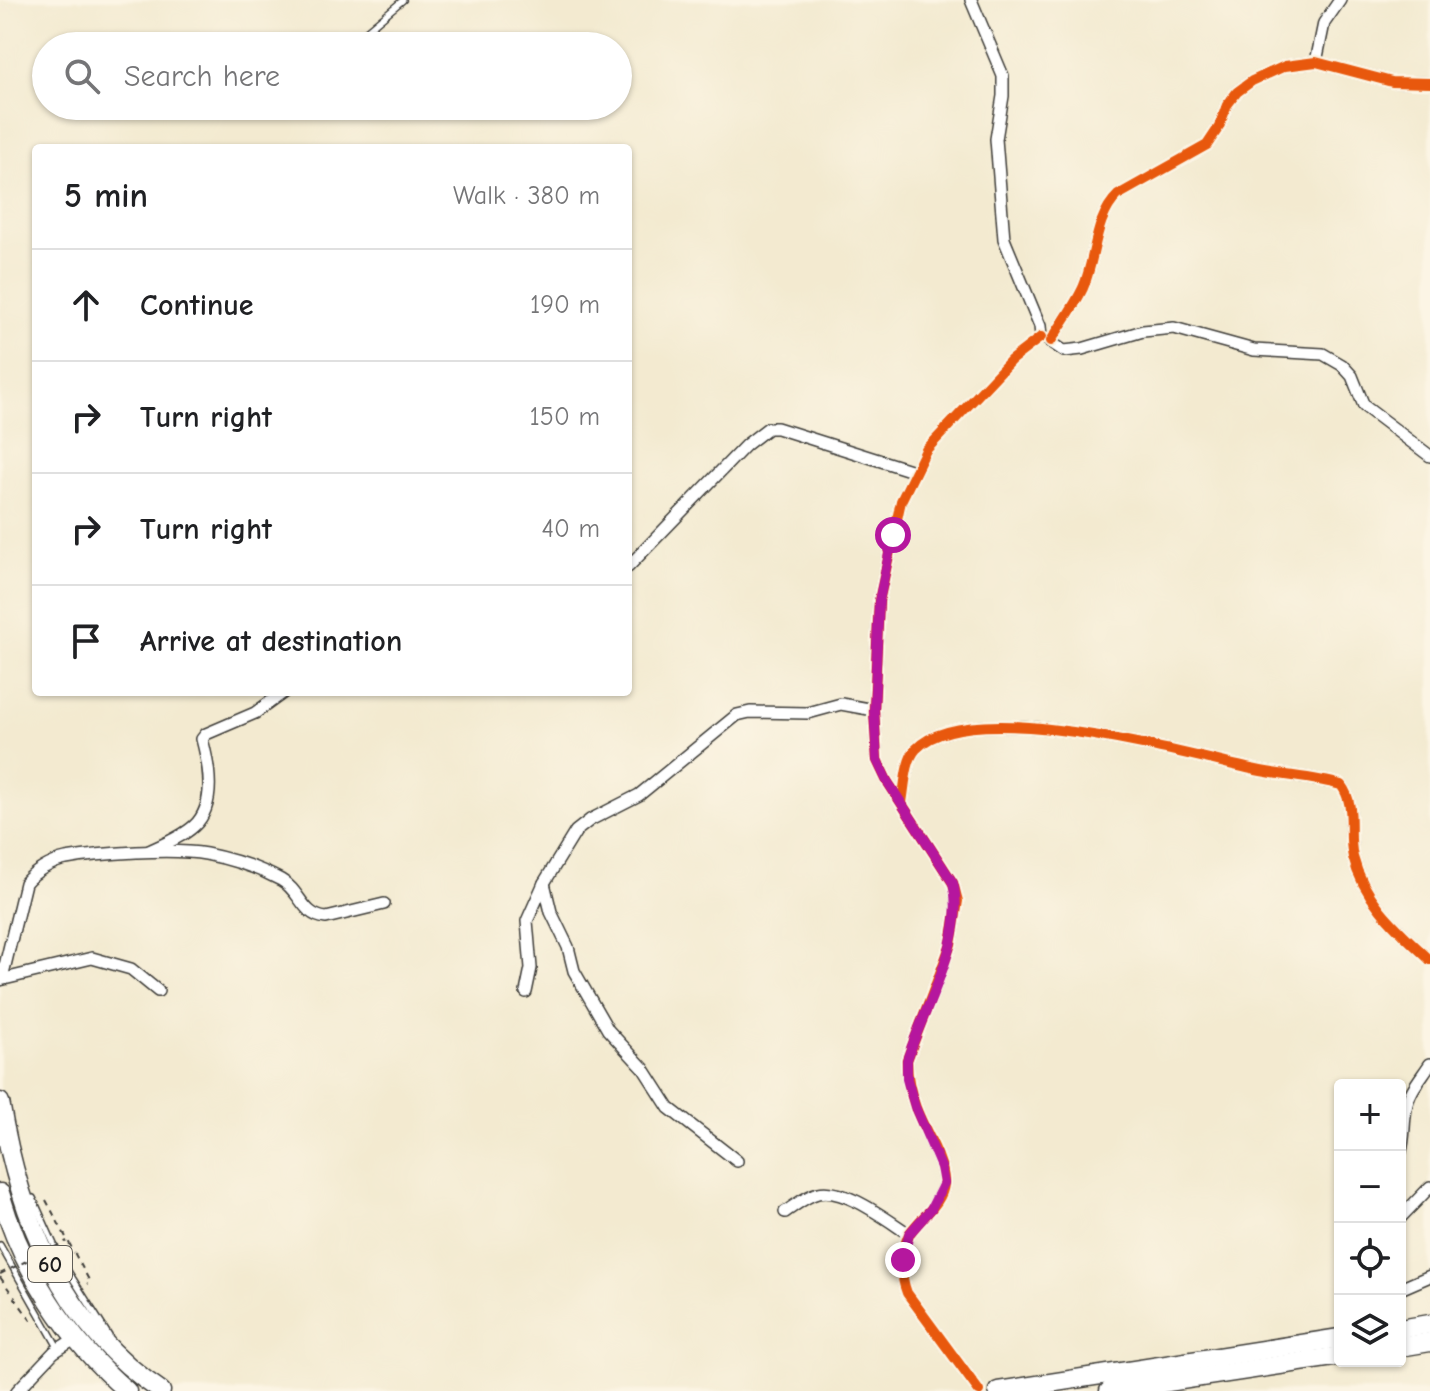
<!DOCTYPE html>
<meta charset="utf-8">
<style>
body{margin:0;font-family:"Comic Neue",sans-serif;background:#f6f6f6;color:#202124}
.controls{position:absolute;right:24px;bottom:24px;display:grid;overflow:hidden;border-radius:8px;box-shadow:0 2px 6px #0004}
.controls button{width:72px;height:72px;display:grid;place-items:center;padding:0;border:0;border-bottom:2px solid #e0e0e0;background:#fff;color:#202124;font:40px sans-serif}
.stop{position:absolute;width:24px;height:24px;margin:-18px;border:6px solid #b5179e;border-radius:50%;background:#fff}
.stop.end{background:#b5179e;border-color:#fff;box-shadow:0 2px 8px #0008}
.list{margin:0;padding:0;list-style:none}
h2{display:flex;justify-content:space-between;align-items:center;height:104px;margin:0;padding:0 32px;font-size:34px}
h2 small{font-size:26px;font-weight:400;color:#757577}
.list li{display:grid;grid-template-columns:52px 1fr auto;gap:24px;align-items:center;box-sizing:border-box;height:112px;padding:0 32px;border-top:2px solid #e0e0e0}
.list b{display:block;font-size:30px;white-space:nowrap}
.list em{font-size:26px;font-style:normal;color:#757577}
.icon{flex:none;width:44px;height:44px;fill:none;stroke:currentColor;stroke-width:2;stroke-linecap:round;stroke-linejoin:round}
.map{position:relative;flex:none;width:1430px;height:1391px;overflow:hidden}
.search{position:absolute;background:#fff;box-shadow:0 2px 6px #0004;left:32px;top:32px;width:600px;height:88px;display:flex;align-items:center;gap:20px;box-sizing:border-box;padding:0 28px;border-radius:44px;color:#757577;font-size:30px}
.panel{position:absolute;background:#fff;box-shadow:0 2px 6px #0004;left:32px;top:144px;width:600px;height:552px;border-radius:8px}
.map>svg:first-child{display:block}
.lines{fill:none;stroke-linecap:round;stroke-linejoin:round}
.service-casing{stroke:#3c3b37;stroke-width:8}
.minor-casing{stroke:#3c3b37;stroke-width:14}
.trunk-casing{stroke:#3c3b37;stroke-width:21}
.path{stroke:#3c3b37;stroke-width:2;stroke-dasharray:6 6;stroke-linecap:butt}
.service{stroke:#fff;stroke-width:5}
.minor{stroke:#fff;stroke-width:11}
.trunk{stroke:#fff;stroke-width:18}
.path-bridge{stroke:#3c3b37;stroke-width:2;stroke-dasharray:6 6;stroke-linecap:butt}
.cycleway-casing{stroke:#fcf5e5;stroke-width:15}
.cycleway{stroke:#e8590c;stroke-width:10}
.route{stroke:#b5179e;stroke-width:10}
.labels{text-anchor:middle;stroke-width:7;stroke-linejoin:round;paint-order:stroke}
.shield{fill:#fcf5e5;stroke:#5f5d58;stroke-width:2}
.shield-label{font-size:22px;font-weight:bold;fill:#1c1c1c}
</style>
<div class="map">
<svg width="1430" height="1391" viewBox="0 0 1430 1391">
<rect width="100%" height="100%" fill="#fcf5e5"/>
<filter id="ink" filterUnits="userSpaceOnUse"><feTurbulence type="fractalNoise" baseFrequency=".0125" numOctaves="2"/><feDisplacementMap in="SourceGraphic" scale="16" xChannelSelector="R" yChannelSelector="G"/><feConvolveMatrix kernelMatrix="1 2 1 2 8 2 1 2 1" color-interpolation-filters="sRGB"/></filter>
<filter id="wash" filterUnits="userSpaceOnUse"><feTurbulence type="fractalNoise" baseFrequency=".006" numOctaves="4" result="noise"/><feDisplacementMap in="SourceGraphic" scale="32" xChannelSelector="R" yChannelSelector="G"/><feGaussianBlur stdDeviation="1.8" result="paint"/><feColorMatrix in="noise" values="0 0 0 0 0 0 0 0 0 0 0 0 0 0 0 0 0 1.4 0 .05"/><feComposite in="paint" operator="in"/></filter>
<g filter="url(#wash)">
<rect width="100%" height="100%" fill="#f3ead0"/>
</g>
<g filter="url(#ink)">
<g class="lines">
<defs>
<g id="service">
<path d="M 348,46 L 403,0"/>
<path d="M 33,1198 L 61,1260 L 109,1336"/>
<path d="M 0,1245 L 59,1349"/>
</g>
<g id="minor">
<path d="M 971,0 L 1003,76 L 1003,96 L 996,139 L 1004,239 L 1040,326 L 1041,337"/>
<path d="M 1316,62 L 1324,23 L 1340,0"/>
<path d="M 1046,339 L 1064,351 L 1082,349 L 1143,331 L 1174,328 L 1254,350 L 1323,354 L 1342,365 L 1352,376 L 1364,406 L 1430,456"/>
<path d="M 1051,341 C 1062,323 1074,307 1083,288 C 1096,258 1094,218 1118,195 L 1207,145 L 1219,127 L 1227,105 L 1237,92 L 1252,81 L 1285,66 L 1316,62 L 1392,82 L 1430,83"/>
<path d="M 628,567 L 746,445 L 768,428 L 777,428 L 913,471"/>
<path d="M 902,802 C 905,787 905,761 916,749 C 969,693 1187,755 1256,770 C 1284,776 1314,777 1341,785 C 1357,806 1347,832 1353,857 C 1364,901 1398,930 1430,960"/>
<path d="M 149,851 C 164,844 182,837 194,826 C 217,805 209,765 202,739 L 206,734 L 255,713 L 284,692"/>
<path d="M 544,883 L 551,912 L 568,947 L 574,971 L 608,1030 L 644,1069 L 669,1108 L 737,1161"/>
<path d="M 2,978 L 25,883 C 34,872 51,862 66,859 C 100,853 173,848 206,854 C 231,859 259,868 281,880 C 301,891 301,915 326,918 L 384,904"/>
<path d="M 0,980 L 92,958 L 131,969 L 158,991"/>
<path d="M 526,992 L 531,968 L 527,921 L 544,883 L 576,831 L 590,820 L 639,795 L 737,715 L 750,712 L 808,713 L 841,704 L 874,710"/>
<path d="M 1400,1154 C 1405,1139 1403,1125 1406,1109 C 1408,1092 1421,1078 1430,1064"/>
<path d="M 785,1212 C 796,1205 806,1196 818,1193 C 845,1187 887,1220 909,1234"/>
<path d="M 1400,1218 L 1430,1187"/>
<path d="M 1400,1289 L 1430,1276"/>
<path d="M 17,1391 L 54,1352 L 76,1338"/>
<path d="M 979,1391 L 907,1293 C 900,1275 900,1251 910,1233 C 920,1217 943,1204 944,1183 C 945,1161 923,1128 916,1108 C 910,1092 907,1077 907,1060 L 951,944 L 958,901 L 953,883 L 887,781 L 877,760 L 874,710 L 879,601 L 901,501 L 926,450 L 1011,360 L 1041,337"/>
</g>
<g id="trunk">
<path d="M 0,1102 C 19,1216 61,1324 161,1391"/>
<path d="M 0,1193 C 21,1268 68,1341 127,1391"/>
<path d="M 1400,1329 L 1430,1324"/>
<path d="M 1400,1347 L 1430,1342"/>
<path d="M 998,1391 L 1340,1338"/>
<path d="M 1109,1391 L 1340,1356"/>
</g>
</defs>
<use href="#service" class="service-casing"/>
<use href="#minor" class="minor-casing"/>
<use href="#trunk" class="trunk-casing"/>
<g class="path">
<path d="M 46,1200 L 90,1282 L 87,1284"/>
<path d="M 0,1277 L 32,1322"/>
</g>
<use href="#service" class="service"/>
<use href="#minor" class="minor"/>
<use href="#trunk" class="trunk"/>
<path class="path-bridge" d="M 0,1274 L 67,1241"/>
<defs>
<g id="cycleway">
<path d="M 1051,341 C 1062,323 1074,307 1083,288 C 1096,258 1094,218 1118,195 L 1207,145 L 1219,127 L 1227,105 L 1237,92 L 1252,81 L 1285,66 L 1316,62 L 1392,82 L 1430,83"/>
<path d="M 902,802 C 905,787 905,761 916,749 C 969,693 1187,755 1256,770 C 1284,776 1314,777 1341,785 C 1357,806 1347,832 1353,857 C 1364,901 1398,930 1430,960"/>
<path d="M 979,1391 L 907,1293 C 900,1275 900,1251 910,1233 C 920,1217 943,1204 944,1183 C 945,1161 923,1128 916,1108 C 910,1092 907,1077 907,1060 L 951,944 L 958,901 L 953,883 L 887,781 L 877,760 L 874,710 L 879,601 L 901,501 L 926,450 L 1011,360 L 1041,337"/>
</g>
</defs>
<use href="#cycleway" class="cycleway-casing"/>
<use href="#cycleway" class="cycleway"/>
</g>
</g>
<g class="lines" filter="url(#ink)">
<path class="route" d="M 893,535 L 879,601 L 874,710 L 877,760 L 887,781 L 953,883 C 967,938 924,1007 907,1060 L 907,1079 L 915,1107 L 941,1167 L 944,1183 L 931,1209 L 909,1234 L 903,1260"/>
</g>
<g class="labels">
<rect class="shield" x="28" y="1246" width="44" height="36" rx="6"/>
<g class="shield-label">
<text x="50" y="1272">60</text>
</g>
</g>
</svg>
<div class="controls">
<button>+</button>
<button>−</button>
<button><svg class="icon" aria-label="locate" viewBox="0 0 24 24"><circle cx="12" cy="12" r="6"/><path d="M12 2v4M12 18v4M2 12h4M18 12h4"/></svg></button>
<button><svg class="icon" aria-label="layers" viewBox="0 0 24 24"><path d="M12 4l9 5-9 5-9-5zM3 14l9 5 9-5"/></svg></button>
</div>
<div class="stop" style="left:893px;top:535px"></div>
<div class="stop end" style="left:903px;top:1260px"></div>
<div class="search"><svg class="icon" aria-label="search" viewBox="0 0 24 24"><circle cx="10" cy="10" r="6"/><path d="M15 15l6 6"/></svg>Search here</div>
<section class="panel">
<h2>5 min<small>Walk · 380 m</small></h2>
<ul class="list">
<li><svg class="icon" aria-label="ahead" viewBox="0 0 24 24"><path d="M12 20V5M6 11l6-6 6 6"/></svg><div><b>Continue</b></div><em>190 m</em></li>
<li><svg class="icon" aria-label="right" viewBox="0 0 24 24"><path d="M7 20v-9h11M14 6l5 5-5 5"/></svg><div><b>Turn right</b></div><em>150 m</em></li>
<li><svg class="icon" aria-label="right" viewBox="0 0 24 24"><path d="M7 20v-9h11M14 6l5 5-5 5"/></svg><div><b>Turn right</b></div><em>40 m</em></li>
<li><svg class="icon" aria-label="arrive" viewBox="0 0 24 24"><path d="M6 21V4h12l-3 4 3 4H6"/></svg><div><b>Arrive at destination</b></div></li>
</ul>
</section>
</div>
